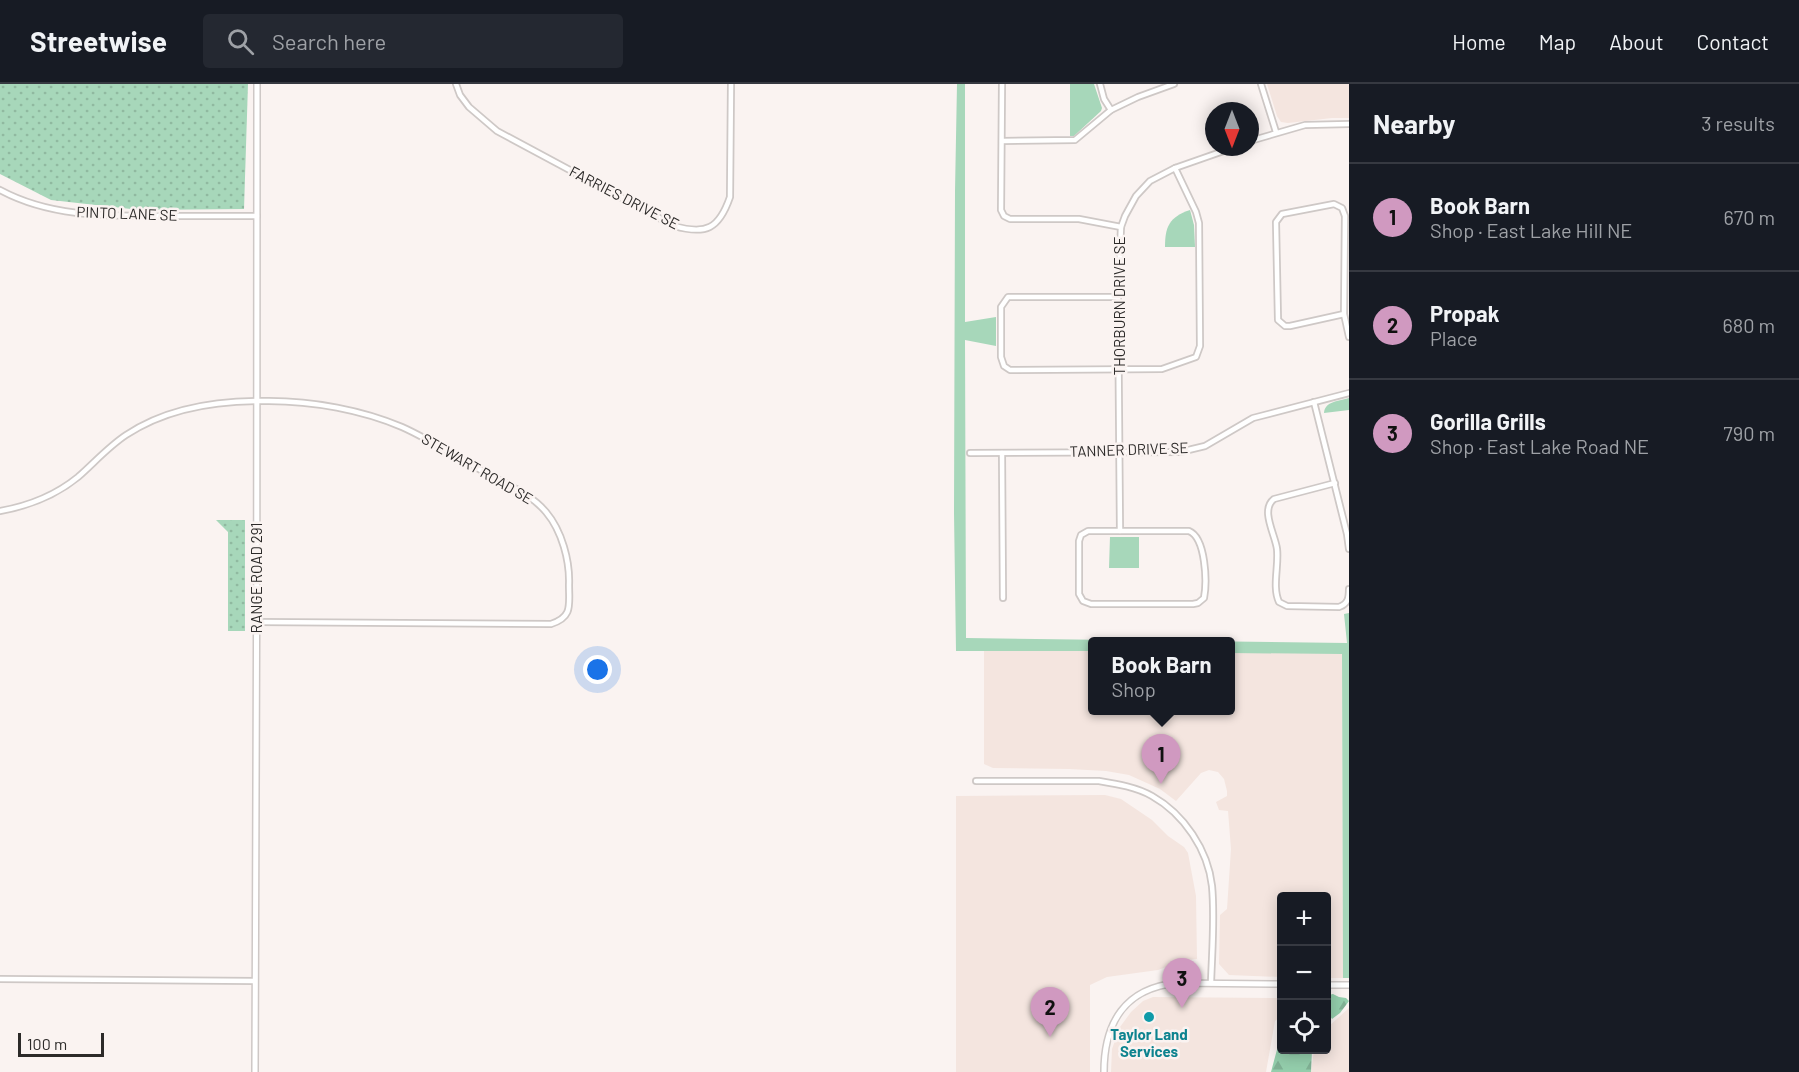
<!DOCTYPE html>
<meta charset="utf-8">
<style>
body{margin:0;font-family:Barlow,sans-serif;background:#242831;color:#f1f3f6}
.controls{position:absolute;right:18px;bottom:18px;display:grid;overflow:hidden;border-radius:6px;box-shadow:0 3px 15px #0003}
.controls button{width:54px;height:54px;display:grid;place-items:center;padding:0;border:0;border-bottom:2px solid #363941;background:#171b24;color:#f1f3f6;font:30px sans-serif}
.compass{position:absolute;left:1205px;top:18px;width:54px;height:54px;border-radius:50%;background:#171b24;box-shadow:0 3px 15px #0003;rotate:180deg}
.scale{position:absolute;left:18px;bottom:15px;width:86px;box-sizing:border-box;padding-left:6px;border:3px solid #2c2a29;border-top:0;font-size:16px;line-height:21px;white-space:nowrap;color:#2c2a29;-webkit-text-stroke:4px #faf3f1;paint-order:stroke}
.you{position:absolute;left:598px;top:586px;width:21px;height:21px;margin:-15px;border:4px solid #fff;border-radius:50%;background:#1a73e8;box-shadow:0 0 0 9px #1a73e833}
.badge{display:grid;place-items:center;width:39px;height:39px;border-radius:50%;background:#d099c0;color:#111;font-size:20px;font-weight:700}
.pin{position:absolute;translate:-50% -50px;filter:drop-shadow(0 2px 3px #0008)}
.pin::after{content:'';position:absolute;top:32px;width:21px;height:18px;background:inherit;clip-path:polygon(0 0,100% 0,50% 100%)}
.popup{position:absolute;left:1088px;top:553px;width:147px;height:78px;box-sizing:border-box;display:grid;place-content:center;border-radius:6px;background:#171b24;filter:drop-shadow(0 2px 4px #0005);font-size:20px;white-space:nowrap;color:#9ea1a6}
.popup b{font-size:22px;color:#f1f3f6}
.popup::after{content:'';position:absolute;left:50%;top:100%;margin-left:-12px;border:12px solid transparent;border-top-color:#171b24}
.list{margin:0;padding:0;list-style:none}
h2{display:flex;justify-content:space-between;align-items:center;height:78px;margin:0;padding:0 24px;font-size:26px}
h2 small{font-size:20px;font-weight:400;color:#9ea1a6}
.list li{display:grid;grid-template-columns:39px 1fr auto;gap:18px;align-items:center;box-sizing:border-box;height:108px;padding:0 24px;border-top:2px solid #363941}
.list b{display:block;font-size:22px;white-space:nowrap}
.list p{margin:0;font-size:20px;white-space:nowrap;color:#9ea1a6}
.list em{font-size:20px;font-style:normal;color:#9ea1a6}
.icon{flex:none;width:33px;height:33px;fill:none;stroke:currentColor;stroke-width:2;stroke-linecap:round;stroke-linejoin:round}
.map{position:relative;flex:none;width:1349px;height:988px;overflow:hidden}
header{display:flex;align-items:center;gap:36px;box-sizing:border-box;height:84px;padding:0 30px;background:#171b24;border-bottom:2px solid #363941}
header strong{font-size:28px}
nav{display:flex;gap:33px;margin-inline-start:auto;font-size:21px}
.search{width:420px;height:54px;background:#242831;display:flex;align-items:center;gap:15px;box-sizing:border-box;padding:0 21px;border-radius:6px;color:#9ea1a6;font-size:22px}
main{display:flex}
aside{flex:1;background:#171b24}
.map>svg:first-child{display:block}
.built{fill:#f4e5df}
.grass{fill:url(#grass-dots)}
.forest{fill:url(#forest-firs)}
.park{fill:#a7d7ba}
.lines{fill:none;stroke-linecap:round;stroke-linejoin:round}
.minor-casing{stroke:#cec8c6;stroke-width:8}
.tertiary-casing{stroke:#cec8c6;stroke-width:8}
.minor{stroke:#fff;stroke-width:4.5}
.tertiary{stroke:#fff;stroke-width:5}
.culture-dot{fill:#0f9aa8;stroke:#faf3f1;stroke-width:2}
.labels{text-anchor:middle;stroke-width:5;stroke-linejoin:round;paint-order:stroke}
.street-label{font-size:15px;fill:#2c2a29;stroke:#faf3f1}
.culture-label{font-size:15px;font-weight:bold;fill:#0d838f;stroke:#faf3f1}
</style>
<header>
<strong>Streetwise</strong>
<div class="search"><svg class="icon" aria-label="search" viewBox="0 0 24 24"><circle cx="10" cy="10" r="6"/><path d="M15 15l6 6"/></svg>Search here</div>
<nav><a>Home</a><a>Map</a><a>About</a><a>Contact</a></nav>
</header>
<main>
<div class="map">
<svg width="1349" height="988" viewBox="0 0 1349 988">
<defs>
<pattern id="grass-dots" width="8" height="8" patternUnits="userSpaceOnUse" patternTransform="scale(1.5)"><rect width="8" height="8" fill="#a7d7ba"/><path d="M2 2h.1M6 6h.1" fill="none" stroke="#90b9a0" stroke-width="1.8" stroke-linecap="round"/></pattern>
<pattern id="forest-firs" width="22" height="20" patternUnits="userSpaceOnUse" patternTransform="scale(1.5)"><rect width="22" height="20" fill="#94ceac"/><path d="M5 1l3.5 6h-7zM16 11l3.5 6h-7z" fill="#80b194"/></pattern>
</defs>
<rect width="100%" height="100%" fill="#faf3f1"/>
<g class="built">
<path d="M 1267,0 L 1349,0 L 1349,34 L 1332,34 L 1288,39 L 1281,38 L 1277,32 Z"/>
<path d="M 984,567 L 1092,567 L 1092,626 L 1230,626 L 1230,569 L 1342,569 L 1343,894 L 1327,894 L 1326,812 L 1282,812 L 1281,893 L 1229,891 L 1219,880 L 1220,831 L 1227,825 L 1231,765 L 1228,727 L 1219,726 L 1216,718 L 1227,712 L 1227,707 L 1224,695 L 1218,688 L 1209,686 L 1201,689 L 1176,717 L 1160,705 L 1129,691 L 1106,687 L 1069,685 L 993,684 L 984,680 Z"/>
<path d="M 1105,711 L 1121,715 L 1152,736 L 1168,752 L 1184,763 L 1188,769 L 1196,812 L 1197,875 L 1185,876 L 1158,886 L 1107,893 L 1090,901 L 1090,988 L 956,988 L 956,712 Z"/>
<path d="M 1153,913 L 1281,914 L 1281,932 L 1275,937 L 1266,988 L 1111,988 L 1112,965 L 1120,943 L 1131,928 L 1143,917 Z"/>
<path d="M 1349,924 L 1349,988 L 1311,988 L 1314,966 L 1326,966 L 1327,944 Z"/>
</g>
<g class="grass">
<path d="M 0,0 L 248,0 L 244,125 L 140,126 L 51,116 L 0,90 Z"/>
<path d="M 216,436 L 245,436 L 245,547 L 228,547 L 228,448 Z"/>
</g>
<g class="forest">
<path d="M 1333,910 L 1339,913 L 1346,914 L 1349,917 L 1340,929 L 1332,935 L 1330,932 L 1327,933 L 1326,912 Z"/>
<path d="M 1280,945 L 1282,966 L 1305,966 L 1307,969 L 1312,966 L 1311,988 L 1271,988 L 1279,958 Z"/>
</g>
<g class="park">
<path d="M 957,0 L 965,0 L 965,238 L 996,233 L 996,262 L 965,256 L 966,554 L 1347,559 L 1344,530 L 1349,529 L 1349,894 L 1343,894 L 1342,570 L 1230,569 L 1230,558 L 1092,558 L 1092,567 L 956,567 L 954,429 L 955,107 Z"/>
<path d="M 1070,0 L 1094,0 L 1102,24 L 1101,27 L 1074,52 L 1070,52 Z"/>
<path d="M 1190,126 L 1194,141 L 1195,163 L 1165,163 C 1165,143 1169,133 1190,126 Z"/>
<path d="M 1349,314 L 1349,326 L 1324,329 C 1325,317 1339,317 1349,314 Z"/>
<path d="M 1110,453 L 1139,453 L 1139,484 L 1109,484 Z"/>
</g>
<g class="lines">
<defs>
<g id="minor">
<path d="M 456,0 L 460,11 L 469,23 L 497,47 L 674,142 C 706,151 719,145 730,113 L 731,0"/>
<path d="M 1002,0 L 1001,126 L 1004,132 L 1010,135 L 1079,135 L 1121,143"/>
<path d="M 1100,0 L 1104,15 L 1111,26"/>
<path d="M 1261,0 L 1276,48"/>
<path d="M 1002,57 L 1075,56 L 1111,26 L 1138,13 L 1174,0"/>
<path d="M 1250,57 L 1305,41 L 1349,40"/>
<path d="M 0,106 C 50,133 106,132 161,132 C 193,132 225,132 257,132"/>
<path d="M 1118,213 L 1008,213 L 1001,223 L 1001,273 L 1004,282 L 1010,286 L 1162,285 L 1196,273 L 1200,262 L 1199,139 L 1196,128 L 1175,84"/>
<path d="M 1344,230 L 1290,242 L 1285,242 L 1278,236 L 1276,138 L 1282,130 L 1334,120 L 1342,124 L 1345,132 L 1344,230 L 1349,253"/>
<path d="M 1314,318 L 1347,450 L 1349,465"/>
<path d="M 970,369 L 1180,368 L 1205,362 L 1253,334 L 1349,309"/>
<path d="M 1002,369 L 1003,514"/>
<path d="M 1335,399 L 1274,415 C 1260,426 1275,450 1277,465 C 1279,482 1272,503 1279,518 L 1287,522 L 1339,523 C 1348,520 1349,514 1349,505"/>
<path d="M 0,427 C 28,422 56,411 78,393 C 94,379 108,363 126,351 C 168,323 220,316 269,317 C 313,317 362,326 402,343 C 431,356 458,374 486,389 C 506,400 531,410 546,428 C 562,447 570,477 569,501 C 569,521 573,533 551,540 L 258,538"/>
<path d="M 1088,447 L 1189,447 C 1206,454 1207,498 1204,514 L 1198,519 L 1193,520 L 1091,520 L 1083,517 L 1079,510 L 1079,457 L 1081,451 Z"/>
<path d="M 1120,447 L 1118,213 L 1121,143 L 1125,132 L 1136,112 L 1150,97 L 1175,84 L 1235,63"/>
<path d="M 976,697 L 1099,697 C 1117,700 1136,703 1152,712 C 1184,730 1208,766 1212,802 C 1215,834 1212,867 1211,899"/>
<path d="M 0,895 L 255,897"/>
</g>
<g id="tertiary">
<path d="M 1326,901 L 1349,901"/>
<path d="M 255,988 C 255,659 259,329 257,0"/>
<path d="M 1104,988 C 1104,939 1125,904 1177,899 L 1282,900"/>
</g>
</defs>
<use href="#minor" class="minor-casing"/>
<use href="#tertiary" class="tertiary-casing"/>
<use href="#minor" class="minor"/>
<use href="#tertiary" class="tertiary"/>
</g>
<circle class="culture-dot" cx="1149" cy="933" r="6"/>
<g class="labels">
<g class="street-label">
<text transform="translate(624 114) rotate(27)" y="5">FARRIES DRIVE SE</text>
<text transform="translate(127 130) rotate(2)" y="5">PINTO LANE SE</text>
<text transform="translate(1120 222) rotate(-90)" y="5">THORBURN DRIVE SE</text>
<text transform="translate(1129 366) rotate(-2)" y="5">TANNER DRIVE SE</text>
<text transform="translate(477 385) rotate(30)" y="5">STEWART ROAD SE</text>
<text transform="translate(257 494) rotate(-90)" y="5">RANGE ROAD 291</text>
</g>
<g class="culture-label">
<text x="1149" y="956">Taylor Land<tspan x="1149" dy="17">Services</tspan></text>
</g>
</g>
</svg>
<div class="controls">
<button>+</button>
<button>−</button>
<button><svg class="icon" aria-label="locate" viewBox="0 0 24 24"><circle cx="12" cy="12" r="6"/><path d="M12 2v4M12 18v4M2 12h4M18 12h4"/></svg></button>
</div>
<svg class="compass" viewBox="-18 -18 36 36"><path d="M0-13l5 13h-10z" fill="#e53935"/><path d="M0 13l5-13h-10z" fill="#9ea1a6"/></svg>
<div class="scale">100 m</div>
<div class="you"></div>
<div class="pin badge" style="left:1161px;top:700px">1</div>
<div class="popup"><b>Book Barn</b>Shop</div>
<div class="pin badge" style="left:1050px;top:953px">2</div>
<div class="pin badge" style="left:1182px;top:924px">3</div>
</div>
<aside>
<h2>Nearby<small>3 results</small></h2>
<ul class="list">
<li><span class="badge">1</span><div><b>Book Barn</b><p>Shop · East Lake Hill NE</p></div><em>670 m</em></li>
<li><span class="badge">2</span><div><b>Propak</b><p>Place</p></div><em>680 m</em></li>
<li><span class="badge">3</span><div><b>Gorilla Grills</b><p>Shop · East Lake Road NE</p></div><em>790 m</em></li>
</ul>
</aside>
</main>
